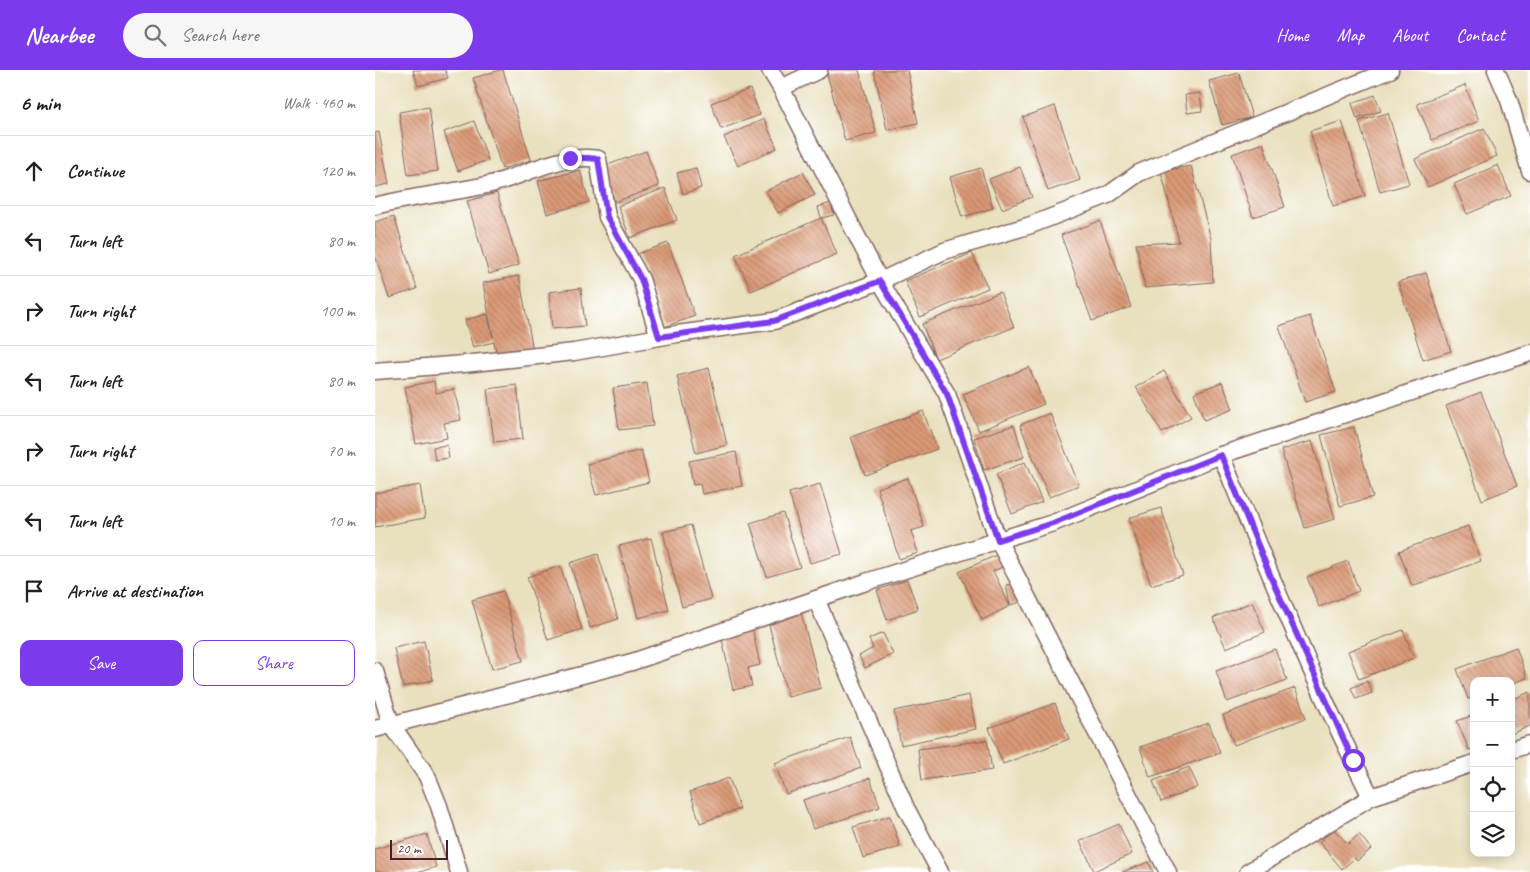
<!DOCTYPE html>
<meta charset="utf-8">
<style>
body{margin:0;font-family:Caveat,sans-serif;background:#f6f6f6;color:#222}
.controls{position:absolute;right:15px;bottom:15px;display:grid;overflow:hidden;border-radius:10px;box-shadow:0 2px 12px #0003}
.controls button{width:45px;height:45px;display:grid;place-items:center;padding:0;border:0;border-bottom:1px solid #e0e0e0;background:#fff;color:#222;font:25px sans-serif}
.scale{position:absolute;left:15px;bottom:12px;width:58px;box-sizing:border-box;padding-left:5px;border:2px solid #4a1f2b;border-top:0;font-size:14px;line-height:18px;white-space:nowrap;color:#4a1f2b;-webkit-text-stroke:4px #fff;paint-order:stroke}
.stop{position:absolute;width:15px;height:15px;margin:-11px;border:4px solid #7c3aed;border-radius:50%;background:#fff}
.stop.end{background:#7c3aed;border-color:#fff;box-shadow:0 1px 5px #0008}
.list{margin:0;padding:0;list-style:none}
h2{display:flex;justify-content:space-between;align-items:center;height:65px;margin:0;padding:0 20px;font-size:21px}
h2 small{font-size:16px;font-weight:400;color:#767676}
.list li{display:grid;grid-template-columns:32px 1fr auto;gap:15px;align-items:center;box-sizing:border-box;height:70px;padding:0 20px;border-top:1px solid #e0e0e0}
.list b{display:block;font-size:19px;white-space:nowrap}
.list em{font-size:16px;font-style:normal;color:#767676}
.actions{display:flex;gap:10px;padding:15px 20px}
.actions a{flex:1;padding:11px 0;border:1px solid #7c3aed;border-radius:10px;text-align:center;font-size:18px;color:#7c3aed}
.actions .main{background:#7c3aed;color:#fff}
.icon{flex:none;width:28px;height:28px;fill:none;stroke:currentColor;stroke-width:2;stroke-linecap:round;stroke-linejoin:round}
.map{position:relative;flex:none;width:1155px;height:802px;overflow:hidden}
header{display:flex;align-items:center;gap:30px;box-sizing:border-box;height:70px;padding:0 25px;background:#7c3aed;color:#fff}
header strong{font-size:24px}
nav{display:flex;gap:28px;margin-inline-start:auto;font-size:18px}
.search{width:350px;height:45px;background:#f6f6f6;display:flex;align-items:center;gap:12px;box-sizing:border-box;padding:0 18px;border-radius:28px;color:#767676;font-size:19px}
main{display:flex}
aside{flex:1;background:#fff}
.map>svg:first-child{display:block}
.building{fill:url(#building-back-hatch)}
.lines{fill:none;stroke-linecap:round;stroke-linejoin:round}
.minor-casing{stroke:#82635e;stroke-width:19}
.minor{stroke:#fff;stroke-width:16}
.route{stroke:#7c3aed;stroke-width:6}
</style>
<header>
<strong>Nearbee</strong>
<div class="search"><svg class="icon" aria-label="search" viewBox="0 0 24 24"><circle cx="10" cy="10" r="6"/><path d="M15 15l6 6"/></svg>Search here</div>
<nav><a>Home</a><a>Map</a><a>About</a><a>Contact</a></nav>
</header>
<main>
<aside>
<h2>6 min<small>Walk · 460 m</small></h2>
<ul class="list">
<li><svg class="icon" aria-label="ahead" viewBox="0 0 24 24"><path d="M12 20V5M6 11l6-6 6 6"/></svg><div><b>Continue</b></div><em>120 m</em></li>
<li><svg class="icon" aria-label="left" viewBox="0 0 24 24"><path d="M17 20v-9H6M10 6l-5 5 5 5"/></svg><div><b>Turn left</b></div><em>80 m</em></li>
<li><svg class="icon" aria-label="right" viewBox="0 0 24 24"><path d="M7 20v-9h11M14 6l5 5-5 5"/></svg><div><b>Turn right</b></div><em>100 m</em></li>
<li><svg class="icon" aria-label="left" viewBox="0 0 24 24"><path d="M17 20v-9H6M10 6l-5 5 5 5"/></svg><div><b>Turn left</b></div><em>80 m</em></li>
<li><svg class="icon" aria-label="right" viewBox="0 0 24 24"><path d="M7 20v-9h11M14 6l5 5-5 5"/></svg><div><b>Turn right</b></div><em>70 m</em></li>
<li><svg class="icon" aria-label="left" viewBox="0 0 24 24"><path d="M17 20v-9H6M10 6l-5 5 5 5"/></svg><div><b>Turn left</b></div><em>10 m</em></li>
<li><svg class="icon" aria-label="arrive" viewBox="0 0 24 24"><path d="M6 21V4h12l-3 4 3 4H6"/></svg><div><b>Arrive at destination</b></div></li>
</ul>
<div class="actions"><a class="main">Save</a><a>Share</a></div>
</aside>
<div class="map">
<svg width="1155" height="802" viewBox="0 0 1155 802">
<defs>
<pattern id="building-back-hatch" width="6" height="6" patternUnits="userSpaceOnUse" patternTransform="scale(1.25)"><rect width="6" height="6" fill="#da9976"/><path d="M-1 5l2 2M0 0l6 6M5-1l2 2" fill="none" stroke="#b37c61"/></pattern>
</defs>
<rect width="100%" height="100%" fill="#fff"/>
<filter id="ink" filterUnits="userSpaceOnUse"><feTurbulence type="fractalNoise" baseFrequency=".02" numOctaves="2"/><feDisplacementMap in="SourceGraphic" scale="10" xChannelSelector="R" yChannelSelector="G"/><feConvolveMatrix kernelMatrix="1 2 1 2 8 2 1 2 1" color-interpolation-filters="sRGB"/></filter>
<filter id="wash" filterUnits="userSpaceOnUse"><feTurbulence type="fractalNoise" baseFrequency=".0096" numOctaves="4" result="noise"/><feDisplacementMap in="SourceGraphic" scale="20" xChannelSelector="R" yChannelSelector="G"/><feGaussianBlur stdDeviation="1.12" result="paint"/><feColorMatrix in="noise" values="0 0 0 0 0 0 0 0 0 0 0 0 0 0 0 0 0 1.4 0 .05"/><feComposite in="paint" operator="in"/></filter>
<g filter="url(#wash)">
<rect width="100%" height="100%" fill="#e9e0be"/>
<g id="blocks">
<g class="building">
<path d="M 38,0 L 70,0 L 73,8 L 43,16 Z"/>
<path d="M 125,0 L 128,0 L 156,90 L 127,99 L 98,8 Z"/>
<path d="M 451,0 L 484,0 L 501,63 L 470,71 Z"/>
<path d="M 499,0 L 532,0 L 543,53 L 512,60 Z"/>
<path d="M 864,3 L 877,47 L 847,55 L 834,11 Z"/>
<path d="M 1090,15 L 1104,51 L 1057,70 L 1042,34 Z"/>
<path d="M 375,19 L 385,45 L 346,59 L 336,33 Z"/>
<path d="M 825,23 L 827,41 L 812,43 L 810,25 Z"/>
<path d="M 1000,25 L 1006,41 L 982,49 L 977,33 Z"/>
<path d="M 680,36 L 705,110 L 673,121 L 648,47 Z"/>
<path d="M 54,37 L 63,101 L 33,105 L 24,42 Z"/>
<path d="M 1013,43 L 1034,114 L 1005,122 L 984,51 Z"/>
<path d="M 389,49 L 402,78 L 363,96 L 349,67 Z"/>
<path d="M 99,51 L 113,90 L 83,101 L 69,62 Z"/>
<path d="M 967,51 L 990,126 L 958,136 L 935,61 Z"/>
<path d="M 1109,58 L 1122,86 L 1053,117 L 1040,89 Z"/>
<path d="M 4,62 L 14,114 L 0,117 L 0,63 Z"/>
<path d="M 888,73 L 910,137 L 878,147 L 857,84 Z"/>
<path d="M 271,81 L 284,116 L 240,132 L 227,97 Z"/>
<path d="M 1123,95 L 1136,126 L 1092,144 L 1079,114 Z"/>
<path d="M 816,96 L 836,169 L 838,212 L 770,218 L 761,174 L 804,172 L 786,101 Z"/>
<path d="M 645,97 L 657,127 L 627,139 L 614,109 Z"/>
<path d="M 321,98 L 326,118 L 308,124 L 302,103 Z"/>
<path d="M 606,98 L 618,138 L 587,147 L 575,107 Z"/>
<path d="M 205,100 L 214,132 L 172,144 L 163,111 Z"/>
<path d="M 428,102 L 440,125 L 403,143 L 391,121 Z"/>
<path d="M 290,118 L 302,150 L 255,168 L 243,136 Z"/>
<path d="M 122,123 L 144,195 L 114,204 L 92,131 Z"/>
<path d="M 456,133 L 459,145 L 446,148 L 443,137 Z"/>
<path d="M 19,146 L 42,219 L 14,228 L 0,185 L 0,152 Z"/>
<path d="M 446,148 L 462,184 L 376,221 L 360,185 Z"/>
<path d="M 725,151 L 756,237 L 717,251 L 686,165 Z"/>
<path d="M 293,173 L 320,246 L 289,257 L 262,184 Z"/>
<path d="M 597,183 L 613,218 L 545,247 L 530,211 Z"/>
<path d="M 1051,203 L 1076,281 L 1048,290 L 1023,212 Z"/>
<path d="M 144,206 L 158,280 L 122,287 L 119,272 L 98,277 L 90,250 L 112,244 L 118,267 L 108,213 Z"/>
<path d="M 206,218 L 210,256 L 177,259 L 174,222 Z"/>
<path d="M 625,222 L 639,257 L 561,289 L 547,254 Z"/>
<path d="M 935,246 L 961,322 L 930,332 L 904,256 Z"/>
<path d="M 654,297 L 669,334 L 604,361 L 588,324 Z"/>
<path d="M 334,298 L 352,375 L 321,383 L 302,306 Z"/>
<path d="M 789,301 L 816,347 L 787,363 L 761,317 Z"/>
<path d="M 59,311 L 61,323 L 79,319 L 86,350 L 69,353 L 72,368 L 41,374 L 30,317 Z"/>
<path d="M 847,312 L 858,339 L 829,350 L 819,323 Z"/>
<path d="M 272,313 L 278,356 L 244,360 L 238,318 Z"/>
<path d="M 142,315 L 148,369 L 119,372 L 112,319 Z"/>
<path d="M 1106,322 L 1142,416 L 1107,430 L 1071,336 Z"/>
<path d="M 548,341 L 562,379 L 490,405 L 476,367 Z"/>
<path d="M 675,343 L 704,415 L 674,427 L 645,355 Z"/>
<path d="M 639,355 L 649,387 L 609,400 L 599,368 Z"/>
<path d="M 979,357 L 998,427 L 965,436 L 946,365 Z"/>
<path d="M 937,371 L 960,449 L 930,458 L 906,380 Z"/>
<path d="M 72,375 L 74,388 L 60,390 L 58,377 Z"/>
<path d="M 266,380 L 274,412 L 221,425 L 212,394 Z"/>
<path d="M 361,382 L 367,416 L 327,424 L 325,414 L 318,415 L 314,391 Z"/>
<path d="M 650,392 L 667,432 L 637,444 L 621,404 Z"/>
<path d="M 533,408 L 549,457 L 536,461 L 543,483 L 524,489 L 502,418 Z"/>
<path d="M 445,414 L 467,484 L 435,493 L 414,423 Z"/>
<path d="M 45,415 L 50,448 L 0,457 L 0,423 Z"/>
<path d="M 786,438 L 808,505 L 776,515 L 754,448 Z"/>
<path d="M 408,443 L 425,497 L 392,507 L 375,453 Z"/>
<path d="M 316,455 L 336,529 L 307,537 L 288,462 Z"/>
<path d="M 1093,456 L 1106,491 L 1037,516 L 1024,481 Z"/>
<path d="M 276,468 L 294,540 L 263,548 L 244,476 Z"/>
<path d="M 223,484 L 243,549 L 215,558 L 195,493 Z"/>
<path d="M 624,484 L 630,496 L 618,501 L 635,536 L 607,550 L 584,502 Z"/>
<path d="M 973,491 L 984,521 L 944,537 L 932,507 Z"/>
<path d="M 185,496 L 207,559 L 173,570 L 152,507 Z"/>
<path d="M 532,510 L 543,539 L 512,550 L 502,520 Z"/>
<path d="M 641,513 L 646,532 L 635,535 L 631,515 Z"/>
<path d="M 128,521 L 148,591 L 117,599 L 97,530 Z"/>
<path d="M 877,532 L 890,562 L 851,578 L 838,548 Z"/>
<path d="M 426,543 L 446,618 L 413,627 L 393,551 Z"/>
<path d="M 377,557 L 385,595 L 373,598 L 377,616 L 358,620 L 346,564 Z"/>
<path d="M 1028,560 L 1039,588 L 984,609 L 973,581 Z"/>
<path d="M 508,563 L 518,584 L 490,598 L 484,586 L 498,578 L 494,569 Z"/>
<path d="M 49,571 L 58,610 L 28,617 L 19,578 Z"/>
<path d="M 1141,577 L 1152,608 L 1136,614 L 1136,611 L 1099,611 L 1099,627 L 1093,629 L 1082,599 Z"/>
<path d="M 900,579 L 912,610 L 852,632 L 841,601 Z"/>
<path d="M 992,611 L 997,623 L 981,629 L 976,618 Z"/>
<path d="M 920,618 L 931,648 L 859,675 L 848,645 Z"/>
<path d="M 1155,622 L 1155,656 L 1136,664 L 1136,630 Z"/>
<path d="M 594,625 L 601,659 L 526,675 L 519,641 Z"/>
<path d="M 680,633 L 694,669 L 628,694 L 614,658 Z"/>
<path d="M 1099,645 L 1099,678 L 1094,680 L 1082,651 Z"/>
<path d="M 834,653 L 845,683 L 775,707 L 765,677 Z"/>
<path d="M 475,667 L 486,698 L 411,724 L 400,693 Z"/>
<path d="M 612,670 L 617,700 L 547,710 L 543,679 Z"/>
<path d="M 814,697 L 823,717 L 786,732 L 778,711 Z"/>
<path d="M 354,708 L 365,739 L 325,753 L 315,722 Z"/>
<path d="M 495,708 L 505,737 L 438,759 L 428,730 Z"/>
<path d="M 515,746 L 525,777 L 488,788 L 478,757 Z"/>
<path d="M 744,754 L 757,784 L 719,801 L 705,771 Z"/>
<path d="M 959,759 L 973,774 L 984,764 L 996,779 L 982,791 L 980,788 L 967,799 L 944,772 Z"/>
<path d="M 52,764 L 61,797 L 45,802 L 0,802 L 0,779 Z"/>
<path d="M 774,792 L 778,802 L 747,802 Z"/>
</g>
</g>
</g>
<g filter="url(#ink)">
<use href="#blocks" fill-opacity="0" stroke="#82635e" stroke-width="1"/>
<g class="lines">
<defs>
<g id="minor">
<path d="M 395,0 L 406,18 L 505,211 L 572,324 L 623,470 L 793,802"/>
<path d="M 1121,0 L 1134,30 L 1155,101"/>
<path d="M 406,18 L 444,0"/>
<path d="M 0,136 C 38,126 78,123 116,114 C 151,105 186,83 223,89 L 232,147 L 266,209 L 284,267"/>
<path d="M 0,301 L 89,294 L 199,282 L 302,264 L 399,251 L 505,211 L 569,181 L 656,155 L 733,125 L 764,103 L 1015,0"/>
<path d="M 846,385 C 893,500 940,615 996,727"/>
<path d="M 441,529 L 531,738 L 565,802"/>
<path d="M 0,601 L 16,654 L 52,706 L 64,736 L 84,802"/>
<path d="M 0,659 L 257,592 L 491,512 L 678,453 L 846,385 L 1155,283"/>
<path d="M 1136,680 L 1155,674"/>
<path d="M 873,802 L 996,727 L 1099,693"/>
</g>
</defs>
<use href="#minor" class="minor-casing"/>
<use href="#minor" class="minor"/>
</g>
</g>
<g class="lines" filter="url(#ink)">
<path class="route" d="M 195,88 L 212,88 L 223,89 L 232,147 L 266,209 L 284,267 L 399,251 L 505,211 L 572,324 L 623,470 L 678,453 L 846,385 L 896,507 L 978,690"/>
</g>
</svg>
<div class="controls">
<button>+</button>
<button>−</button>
<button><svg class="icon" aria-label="locate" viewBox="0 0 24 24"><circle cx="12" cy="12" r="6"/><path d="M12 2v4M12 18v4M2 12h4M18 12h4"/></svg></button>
<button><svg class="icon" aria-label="layers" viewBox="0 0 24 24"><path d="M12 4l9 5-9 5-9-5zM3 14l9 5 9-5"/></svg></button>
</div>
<div class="scale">20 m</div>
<div class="stop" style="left:978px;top:690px"></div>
<div class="stop end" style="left:195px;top:88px"></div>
</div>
</main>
